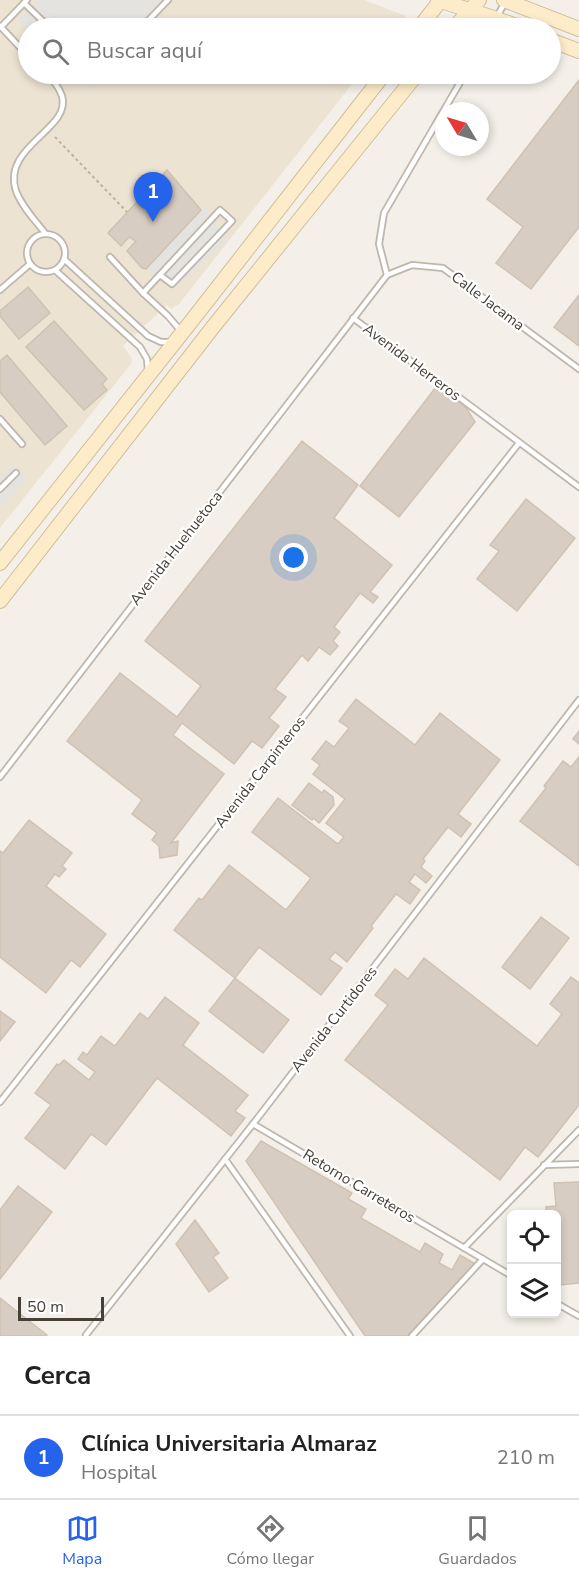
<!DOCTYPE html>
<html lang="es">
<meta charset="utf-8">
<style>
body{margin:0;font-family:"Nunito Sans",sans-serif;background:#f6f6f6;color:#222}
.controls{position:absolute;right:18px;bottom:18px;display:grid;overflow:hidden;border-radius:9px;box-shadow:0 3px 9px #0003}
.controls button{width:54px;height:54px;display:grid;place-items:center;padding:0;border:0;border-bottom:2px solid #e0e0e0;background:#fff;color:#222;font:30px sans-serif}
.compass{position:absolute;left:435px;top:102px;width:54px;height:54px;border-radius:50%;background:#fff;box-shadow:0 3px 9px #0003;rotate:308deg}
.scale{position:absolute;left:18px;bottom:15px;width:86px;box-sizing:border-box;padding-left:6px;border:3px solid #474037;border-top:0;font-size:16px;line-height:21px;white-space:nowrap;color:#474037;-webkit-text-stroke:4px #fff;paint-order:stroke}
.you{position:absolute;left:294px;top:558px;width:21px;height:21px;margin:-15px;border:4px solid #fff;border-radius:50%;background:#1a73e8;box-shadow:0 0 0 9px #1a73e833}
.badge{display:grid;place-items:center;width:39px;height:39px;border-radius:50%;background:#2563eb;color:#fff;font-size:20px;font-weight:700}
.pin{position:absolute;translate:-50% -50px;filter:drop-shadow(0 2px 3px #0008)}
.pin::after{content:'';position:absolute;top:32px;width:21px;height:18px;background:inherit;clip-path:polygon(0 0,100% 0,50% 100%)}
.list{margin:0;padding:0;list-style:none}
h2{display:flex;justify-content:space-between;align-items:center;height:78px;margin:0;padding:0 24px;font-size:26px}
h2 small{font-size:20px;font-weight:400;color:#767676}
.list li{display:grid;grid-template-columns:39px 1fr auto;gap:18px;align-items:center;box-sizing:border-box;height:84px;padding:0 24px;border-top:2px solid #e0e0e0}
.list b{display:block;font-size:22px;white-space:nowrap}
.list p{margin:0;font-size:20px;white-space:nowrap;color:#767676}
.list em{font-size:20px;font-style:normal;color:#767676}
.icon{flex:none;width:33px;height:33px;fill:none;stroke:currentColor;stroke-width:2;stroke-linecap:round;stroke-linejoin:round}
.map{position:relative;flex:none;width:579px;height:1336px;overflow:hidden}
.search{position:absolute;background:#fff;box-shadow:0 3px 9px #0003;left:18px;right:18px;top:18px;height:66px;display:flex;align-items:center;gap:15px;box-sizing:border-box;padding:0 21px;border-radius:33px;color:#767676;font-size:22px}
.sheet{height:162px;background:#fff}
nav{display:flex;justify-content:space-around;align-items:center;box-sizing:border-box;height:84px;border-top:2px solid #e0e0e0;background:#fff;font-size:16px;color:#767676}
nav a{display:grid;justify-items:center;gap:3px}
nav .on{color:#2563eb}
.map>svg:first-child{display:block}
.education{fill:#ece3d3}
.parking{fill:#e5e3e0}
.building{fill:#d8cdc2;stroke:#d0c2b2;stroke-width:1.5}
.lines{fill:none;stroke-linecap:round;stroke-linejoin:round}
.service-casing{stroke:#bfb6ac;stroke-width:8}
.secondary-casing{stroke:#d2be9a;stroke-width:16}
.path{stroke:#c0b19d;stroke-width:2;stroke-dasharray:3 3;stroke-linecap:butt}
.service{stroke:#fff;stroke-width:4.5}
.secondary{stroke:#fdecca;stroke-width:14}
.labels{text-anchor:middle;stroke-width:4.5;stroke-linejoin:round;paint-order:stroke}
.street-label{font-size:15px;fill:#474037;stroke:#fff}
</style>
<div class="map">
<svg width="579" height="1336" viewBox="0 0 579 1336">
<rect width="100%" height="100%" fill="#f4f0e9"/>
<path class="education" d="M 0,0 L 364,0 L 406,16 L 396,28 L 28,28 L 28,74 L 360,74 L 179,304 L 171,309 L 167,305 L 123,346 L 131,357 L 132,362 L 130,365 L 0,528 Z"/>
<g class="parking">
<path d="M 38,0 L 172,0 L 145,28 L 28,28 L 28,31 L 18,21 Z"/>
<path d="M 74,74 L 73,74 L 102,74 L 89,88 Z"/>
<path d="M 205,206 L 227,241 L 172,290 L 146,269 Z"/>
<path d="M 14,465 L 28,479 L 0,506 L 0,478 Z"/>
</g>
<g class="building">
<path d="M 579,80 L 579,227 L 531,289 L 496,263 L 523,227 L 487,199 Z"/>
<path d="M 167,170 L 201,210 L 146,269 L 142,268 L 127,251 L 136,241 L 129,237 L 121,246 L 108,233 Z"/>
<path d="M 28,287 L 50,313 L 19,339 L 0,316 L 0,311 Z"/>
<path d="M 579,295 L 579,346 L 554,327 Z"/>
<path d="M 54,321 L 107,379 L 102,384 L 107,390 L 84,410 L 26,347 Z"/>
<path d="M 7,355 L 67,426 L 45,445 L 0,392 L 0,361 Z"/>
<path d="M 439,383 L 462,401 L 475,422 L 399,517 L 360,486 Z"/>
<path d="M 302,441 L 358,485 L 334,518 L 392,565 L 370,592 L 378,597 L 373,603 L 360,593 L 334,627 L 340,632 L 333,641 L 338,646 L 330,655 L 319,647 L 308,661 L 302,655 L 275,689 L 286,697 L 269,718 L 279,726 L 262,748 L 252,741 L 234,764 L 182,723 L 173,735 L 224,774 L 171,843 L 178,841 L 177,855 L 160,858 L 159,846 L 152,840 L 157,833 L 132,814 L 142,800 L 67,741 L 120,673 L 177,717 L 201,686 L 145,641 Z"/>
<path d="M 526,499 L 575,538 L 517,611 L 477,579 L 499,551 L 490,545 Z"/>
<path d="M 356,699 L 415,745 L 440,713 L 500,760 L 458,814 L 471,824 L 461,837 L 448,827 L 423,859 L 425,861 L 421,867 L 432,876 L 426,883 L 415,874 L 409,882 L 420,890 L 410,904 L 396,894 L 371,926 L 373,928 L 347,962 L 335,952 L 329,959 L 342,968 L 321,995 L 259,947 L 235,978 L 174,930 L 199,898 L 202,900 L 229,865 L 286,910 L 311,878 L 252,832 L 278,798 L 338,844 L 344,837 L 326,823 L 345,799 L 313,774 L 320,765 L 312,759 L 326,741 L 334,747 L 349,728 L 339,721 Z"/>
<path d="M 579,731 L 579,744 L 573,739 Z"/>
<path d="M 579,757 L 579,866 L 520,821 L 546,788 L 544,786 L 563,761 L 571,767 Z"/>
<path d="M 309,783 L 322,793 L 324,790 L 333,797 L 334,805 L 319,823 L 313,818 L 312,820 L 292,805 Z"/>
<path d="M 29,820 L 72,853 L 62,866 L 66,869 L 59,877 L 55,874 L 46,886 L 106,934 L 80,967 L 71,960 L 46,993 L 0,957 L 0,851 L 3,853 Z"/>
<path d="M 541,917 L 569,938 L 530,989 L 502,967 Z"/>
<path d="M 424,958 L 537,1046 L 562,1014 L 550,1004 L 571,977 L 579,983 L 579,1076 L 578,1078 L 579,1079 L 579,1105 L 538,1157 L 525,1147 L 500,1180 L 345,1060 L 388,1005 L 375,995 L 395,969 L 408,979 Z"/>
<path d="M 235,978 L 289,1020 L 263,1053 L 209,1011 Z"/>
<path d="M 165,997 L 199,1023 L 183,1045 L 248,1095 L 235,1111 L 245,1118 L 231,1136 L 157,1078 L 106,1145 L 91,1134 L 65,1169 L 25,1138 L 51,1105 L 35,1093 L 57,1064 L 59,1065 L 64,1060 L 89,1080 L 95,1072 L 78,1059 L 83,1052 L 87,1055 L 101,1036 L 115,1046 L 140,1013 L 148,1019 Z"/>
<path d="M 0,1011 L 15,1022 L 0,1041 Z"/>
<path d="M 261,1141 L 352,1193 L 348,1199 L 366,1209 L 361,1218 L 420,1252 L 425,1243 L 443,1254 L 439,1263 L 452,1270 L 460,1255 L 477,1265 L 412,1336 L 365,1336 L 246,1161 Z"/>
<path d="M 579,1182 L 579,1283 L 560,1285 L 559,1272 L 556,1272 L 556,1214 L 546,1214 L 546,1207 L 556,1206 L 554,1183 Z"/>
<path d="M 18,1186 L 52,1212 L 0,1279 L 0,1210 Z"/>
<path d="M 195,1220 L 219,1253 L 213,1257 L 228,1278 L 209,1292 L 176,1244 Z"/>
<path d="M 0,1298 L 47,1335 L 46,1336 L 0,1336 Z"/>
</g>
<g class="lines">
<defs>
<g id="service">
<path d="M 24,3 L 50,28"/>
<path d="M 0,26 L 28,56"/>
<path d="M 1,27 L 27,0"/>
<path d="M 141,28 L 168,0"/>
<path d="M 491,28 L 505,2"/>
<path d="M 45,233 C 35,220 22,207 16,191 C 1,146 72,129 62,96 C 59,87 53,80 46,74"/>
<circle cx="46" cy="253" r="19"/>
<path d="M 110,257 L 143,293 L 168,316 L 180,330"/>
<path d="M 64,259 L 148,336 L 161,342 L 172,342"/>
<path d="M 55,270 L 140,347 L 147,359 L 148,371"/>
<path d="M 387,275 L 379,244 L 384,213 L 465,74"/>
<path d="M 0,290 L 30,264"/>
<path d="M 143,293 L 220,210 L 232,221 L 172,284 L 160,275"/>
<path d="M 353,318 L 579,487"/>
<path d="M 0,419 L 22,444"/>
<path d="M 0,489 L 16,473"/>
<path d="M 0,777 L 387,275 L 412,265 L 443,268 L 579,369"/>
<path d="M 0,1102 L 519,443"/>
<path d="M 253,1124 L 512,1276"/>
<path d="M 225,1159 L 350,1336"/>
<path d="M 544,1165 L 579,1164"/>
<path d="M 464,1248 L 579,1130"/>
<path d="M 556,1303 L 579,1316"/>
<path d="M 86,1335 L 253,1124 L 579,700"/>
<path d="M 412,1336 L 483,1259"/>
</g>
<g id="secondary">
<path d="M 438,0 L 497,19 L 522,28"/>
<path d="M 504,0 L 579,29"/>
<path d="M 419,28 L 441,0"/>
<path d="M 454,28 L 479,0"/>
<path d="M 550,40 L 579,51"/>
<path d="M 0,563 L 197,314 L 384,74"/>
<path d="M 0,601 L 213,327 L 417,74"/>
</g>
</defs>
<use href="#service" class="service-casing"/>
<use href="#secondary" class="secondary-casing"/>
<path class="path" d="M 55,137 L 127,212"/>
<use href="#service" class="service"/>
<use href="#secondary" class="secondary"/>
</g>
<g class="labels">
<g class="street-label">
<text transform="translate(488 301) rotate(37)" y="5">Calle Jacama</text>
<text transform="translate(412 362) rotate(37)" y="5">Avenida Herreros</text>
<text transform="translate(176 548) rotate(-52)" y="5">Avenida Huehuetoca</text>
<text transform="translate(260 772) rotate(-52)" y="5">Avenida Carpinteros</text>
<text transform="translate(334 1019) rotate(-52)" y="5">Avenida Curtidores</text>
<text transform="translate(359 1186) rotate(31)" y="5">Retorno Carreteros</text>
</g>
</g>
</svg>
<div class="controls">
<button><svg class="icon" aria-label="locate" viewBox="0 0 24 24"><circle cx="12" cy="12" r="6"/><path d="M12 2v4M12 18v4M2 12h4M18 12h4"/></svg></button>
<button><svg class="icon" aria-label="layers" viewBox="0 0 24 24"><path d="M12 4l9 5-9 5-9-5zM3 14l9 5 9-5"/></svg></button>
</div>
<svg class="compass" viewBox="-18 -18 36 36"><path d="M0-13l5 13h-10z" fill="#e53935"/><path d="M0 13l5-13h-10z" fill="#767676"/></svg>
<div class="scale">50 m</div>
<div class="you"></div>
<div class="pin badge" style="left:153px;top:222px">1</div>
<div class="search"><svg class="icon" aria-label="search" viewBox="0 0 24 24"><circle cx="10" cy="10" r="6"/><path d="M15 15l6 6"/></svg>Buscar aquí</div>
</div>
<section class="sheet">
<h2>Cerca<small></small></h2>
<ul class="list">
<li><span class="badge">1</span><div><b>Clínica Universitaria Almaraz</b><p>Hospital</p></div><em>210 m</em></li>
</ul>
</section>
<nav>
<a class="on"><svg class="icon" aria-label="map" viewBox="0 0 24 24"><path d="M3 6l6-2 6 2 6-2v14l-6 2-6-2-6 2zM9 4v14M15 6v14"/></svg>Mapa</a>
<a><svg class="icon" aria-label="directions" viewBox="0 0 24 24"><path d="M12 3l9 9-9 9-9-9zM9 14v-3h6M13 9l2 2-2 2"/></svg>Cómo llegar</a>
<a><svg class="icon" aria-label="saved" viewBox="0 0 24 24"><path d="M7 4h10v16l-5-4-5 4z"/></svg>Guardados</a>
</nav>
